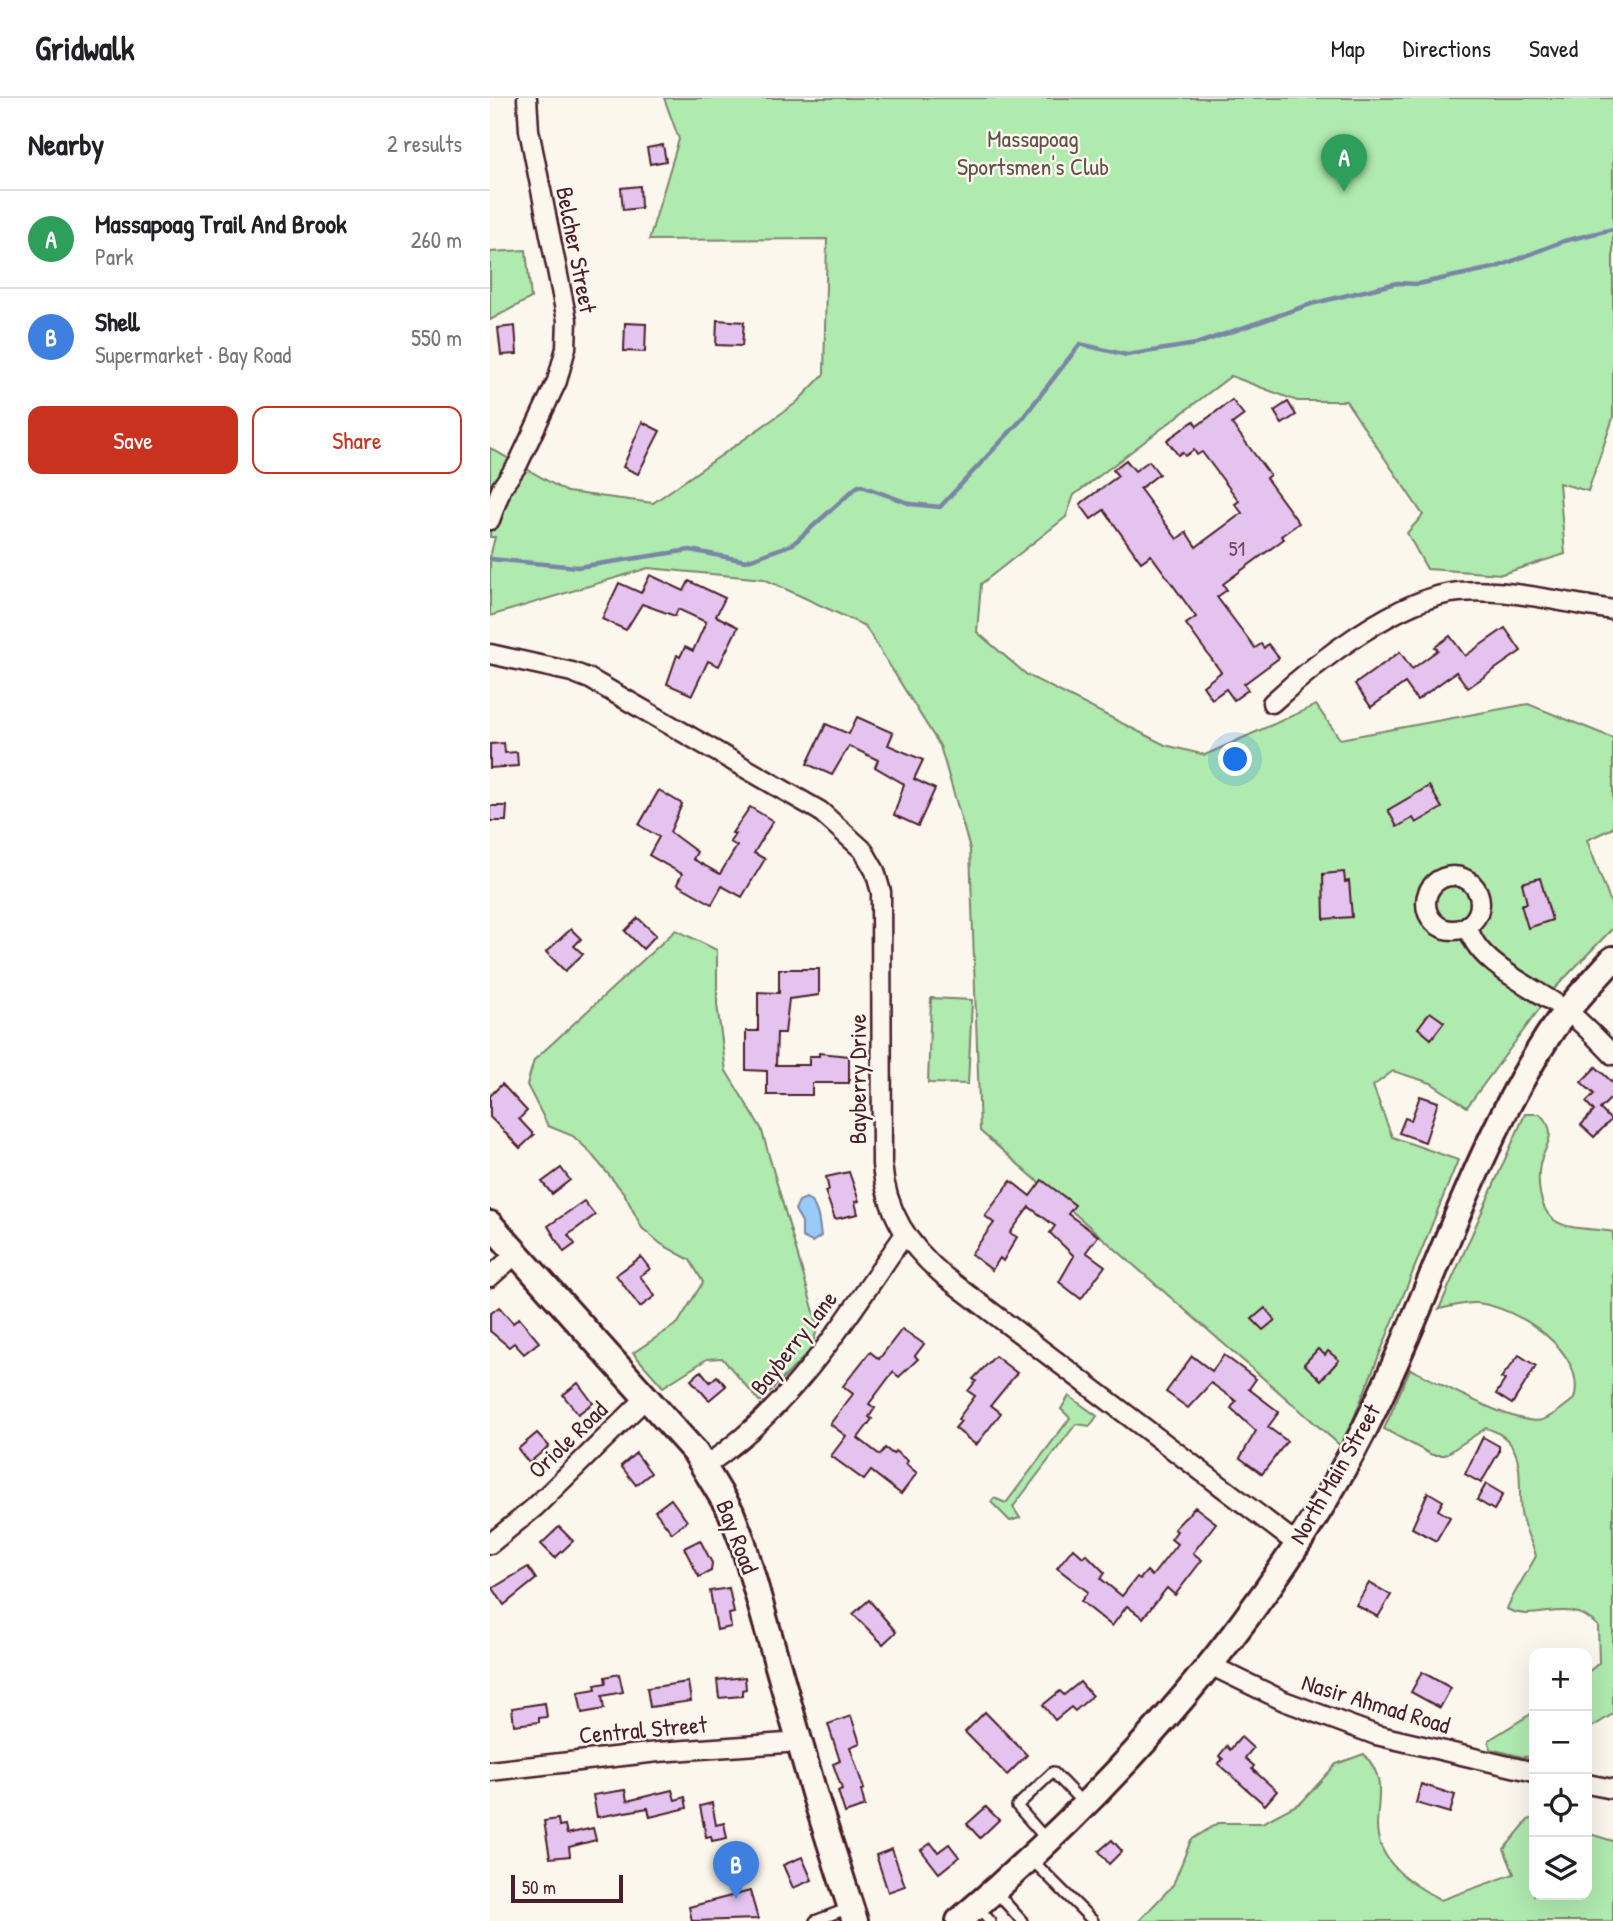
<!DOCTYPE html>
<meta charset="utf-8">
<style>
body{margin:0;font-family:"Patrick Hand",sans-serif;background:#f2f2f2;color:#202124}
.controls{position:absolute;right:21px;bottom:21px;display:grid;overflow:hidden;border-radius:14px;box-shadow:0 7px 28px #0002}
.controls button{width:63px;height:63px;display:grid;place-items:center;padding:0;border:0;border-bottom:2px solid #e0e0e0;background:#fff;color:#202124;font:35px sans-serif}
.scale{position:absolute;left:21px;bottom:18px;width:112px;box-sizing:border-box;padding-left:7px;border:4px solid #4a1f2b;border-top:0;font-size:19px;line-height:24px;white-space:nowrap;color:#4a1f2b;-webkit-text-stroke:5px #fbf7ec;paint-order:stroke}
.you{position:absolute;left:746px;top:662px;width:24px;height:24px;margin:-18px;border:5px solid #fff;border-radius:50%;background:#1a73e8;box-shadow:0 0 0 10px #1a73e833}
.badge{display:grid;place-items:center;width:46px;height:46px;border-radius:50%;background:#c8321e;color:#fff;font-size:23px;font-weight:700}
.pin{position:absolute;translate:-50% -58px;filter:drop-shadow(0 2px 4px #0008)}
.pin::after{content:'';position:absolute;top:37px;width:24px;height:21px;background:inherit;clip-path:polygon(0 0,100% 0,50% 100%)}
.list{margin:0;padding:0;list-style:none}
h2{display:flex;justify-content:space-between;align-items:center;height:91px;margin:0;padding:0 28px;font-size:30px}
h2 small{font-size:23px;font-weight:400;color:#757577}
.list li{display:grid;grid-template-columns:46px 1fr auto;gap:21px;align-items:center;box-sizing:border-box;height:98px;padding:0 28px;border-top:2px solid #e0e0e0}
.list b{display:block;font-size:26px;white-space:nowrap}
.list p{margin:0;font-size:23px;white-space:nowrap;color:#757577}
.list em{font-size:23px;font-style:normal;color:#757577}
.actions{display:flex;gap:14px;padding:21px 28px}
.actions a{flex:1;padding:16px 0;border:2px solid #c8321e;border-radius:14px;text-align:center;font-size:24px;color:#c8321e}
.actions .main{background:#c8321e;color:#fff}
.icon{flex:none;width:38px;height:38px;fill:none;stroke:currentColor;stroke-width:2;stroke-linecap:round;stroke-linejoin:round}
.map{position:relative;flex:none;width:1123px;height:1823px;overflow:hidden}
header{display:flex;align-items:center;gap:42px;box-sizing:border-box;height:98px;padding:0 35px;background:#fff;border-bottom:2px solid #e0e0e0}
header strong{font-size:33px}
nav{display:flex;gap:38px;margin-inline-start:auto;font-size:24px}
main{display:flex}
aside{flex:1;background:#fff}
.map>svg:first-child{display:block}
.green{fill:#afeaaf;stroke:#7c846d;stroke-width:2}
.water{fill:#9acaf6;stroke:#7a86a5;stroke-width:2}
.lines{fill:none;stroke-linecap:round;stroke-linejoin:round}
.stream{stroke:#7a86a5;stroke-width:4.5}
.building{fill:#e5c3ef;stroke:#4a1f2b;stroke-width:2}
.lane-casing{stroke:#4a1f2b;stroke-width:14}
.street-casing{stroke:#4a1f2b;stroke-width:23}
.secondary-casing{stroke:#4a1f2b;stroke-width:30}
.lane{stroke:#fbf7ec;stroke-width:9}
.street{stroke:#fbf7ec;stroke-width:18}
.secondary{stroke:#fbf7ec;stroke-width:24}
.labels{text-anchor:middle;stroke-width:5;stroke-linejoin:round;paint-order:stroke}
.number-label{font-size:21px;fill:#71485c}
.park-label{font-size:24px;fill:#63524c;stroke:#fbf7ec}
.street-label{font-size:24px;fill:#4a1f2b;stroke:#fbf7ec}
</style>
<header>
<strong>Gridwalk</strong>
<nav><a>Map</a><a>Directions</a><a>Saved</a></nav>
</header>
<main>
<aside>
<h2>Nearby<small>2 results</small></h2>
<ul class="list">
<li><span class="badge" style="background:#2e9e5b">A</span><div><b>Massapoag Trail And Brook</b><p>Park</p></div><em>260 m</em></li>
<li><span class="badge" style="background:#3f7fe0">B</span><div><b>Shell</b><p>Supermarket · Bay Road</p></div><em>550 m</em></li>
</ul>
<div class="actions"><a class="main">Save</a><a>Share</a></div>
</aside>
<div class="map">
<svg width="1123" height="1823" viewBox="0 0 1123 1823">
<rect width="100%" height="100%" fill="#fbf7ec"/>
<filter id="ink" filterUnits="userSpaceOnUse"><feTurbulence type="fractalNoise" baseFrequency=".0143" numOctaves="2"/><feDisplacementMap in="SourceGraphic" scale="14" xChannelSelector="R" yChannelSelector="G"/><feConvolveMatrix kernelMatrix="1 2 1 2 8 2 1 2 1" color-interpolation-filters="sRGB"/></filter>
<g filter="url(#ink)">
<g class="green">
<path d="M 174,0 L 1123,0 L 1123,320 L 1098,393 L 1069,385 L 1075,456 L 1012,476 L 937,471 L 917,435 L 933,417 L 856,303 L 807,303 L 741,278 L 584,397 L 576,419 L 491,486 L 487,534 L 537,577 L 675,647 L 715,657 L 826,607 L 850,641 L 1038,606 L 1123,640 L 1123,730 L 1097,742 L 1123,811 L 1123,830 L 1064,891 L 977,1009 L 941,985 L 903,973 L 883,988 L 902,1039 L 968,1062 L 852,1349 L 490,1033 L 480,751 L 450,648 L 375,528 L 274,481 L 158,470 L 0,518 L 0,459 L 5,439 L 0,439 L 0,350 L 77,394 L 163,405 L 306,305 L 334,276 L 337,141 L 159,142 L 189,41 Z"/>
<path d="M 36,152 L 41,200 L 0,222 L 0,154 Z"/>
<path d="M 186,832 L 227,852 L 227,906 L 236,973 L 271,1030 L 328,1228 L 321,1252 L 270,1304 L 232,1260 L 217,1261 L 173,1289 L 143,1255 L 188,1225 L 213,1184 L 200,1162 L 171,1146 L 152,1130 L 134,1095 L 98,1052 L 83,1038 L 58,1028 L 37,987 L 44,962 Z"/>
<path d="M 441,900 L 482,902 L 478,986 L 438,985 Z"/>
<path d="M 1035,1016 L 1050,1016 C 1055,1022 1060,1027 1060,1035 C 1060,1046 1052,1056 1050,1066 C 1047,1084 1049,1111 1064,1122 C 1079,1133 1106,1130 1123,1134 L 1123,1616 L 1097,1632 L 1097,1575 L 1109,1565 L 1108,1528 C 1077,1496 1047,1527 1017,1511 C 1019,1502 1040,1470 1046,1458 C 1042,1444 1033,1429 1031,1415 C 1027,1381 1039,1343 996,1330 L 955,1357 L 942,1357 L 894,1331 L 920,1271 C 946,1283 1027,1329 1052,1322 C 1064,1318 1075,1308 1084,1301 C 1098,1254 1027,1209 987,1205 C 975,1204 961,1209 949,1211 Z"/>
<path d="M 579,1298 L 607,1318 L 600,1328 L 586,1326 L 523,1409 L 530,1420 L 520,1423 L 501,1404 L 504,1400 L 516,1405 L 580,1320 L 571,1311 Z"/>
<path d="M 1044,1614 L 1044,1658 L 1033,1659 L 1000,1651 L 999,1642 Z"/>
<path d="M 874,1656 C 896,1680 888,1697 887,1727 C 887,1765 923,1787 951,1802 L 1024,1776 L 1014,1751 L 1038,1722 L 1044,1720 L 1044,1797 L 1097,1797 L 1097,1735 L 1123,1743 L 1123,1823 L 649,1823 L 683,1787 L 701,1742 L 728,1725 L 772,1725 L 812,1704 L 846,1666 Z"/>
</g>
<path class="water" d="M 316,1100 C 329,1107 329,1125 331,1138 L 322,1144 L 312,1139 L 312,1124 L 305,1112 L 309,1103 Z"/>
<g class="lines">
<path class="stream" d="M 0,461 L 88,469 L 200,452 L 256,463 L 303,446 L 369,387 L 421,406 L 450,409 L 532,321 L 590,246 L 637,257 L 706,246 L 821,206 L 907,185 L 928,186 L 1007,169 L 1074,143 L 1123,131"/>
</g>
<g class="building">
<path d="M 173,47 L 176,63 L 160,66 L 157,50 Z"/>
<path d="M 150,88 L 151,110 L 133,112 L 131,90 Z"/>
<path d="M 227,222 L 254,224 L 252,248 L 226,247 Z"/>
<path d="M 135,225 L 156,226 L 155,254 L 134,253 Z"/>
<path d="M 25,228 L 27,256 L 11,257 L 8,230 Z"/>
<path d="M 742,302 L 754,317 L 742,326 L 780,377 L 776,380 L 809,425 L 791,438 L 794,441 L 733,486 L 737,492 L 727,499 L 765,550 L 771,546 L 774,550 L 778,546 L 789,560 L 754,586 L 758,592 L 744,602 L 736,591 L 722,601 L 713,588 L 731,574 L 696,526 L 706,519 L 661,457 L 651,464 L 614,412 L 601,421 L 590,406 L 628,378 L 623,372 L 636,362 L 645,373 L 659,363 L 669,376 L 650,391 L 687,441 L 696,434 L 706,449 L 752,415 L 745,406 L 749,403 L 712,354 L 707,357 L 704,352 L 695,358 L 692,354 L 688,357 L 677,342 L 704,323 L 707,328 Z"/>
<path d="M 798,304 L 806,317 L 792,326 L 784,313 Z"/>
<path d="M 152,324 L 170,333 L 148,376 L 133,369 Z"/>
<path d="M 160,477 L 194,493 L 199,483 L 235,500 L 226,518 L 248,529 L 229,568 L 218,563 L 202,597 L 177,586 L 187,557 L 190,559 L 195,549 L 203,553 L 216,524 L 188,511 L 185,518 L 152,506 L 136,532 L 112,521 L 129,485 L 151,495 Z"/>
<path d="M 1015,530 L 1031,553 L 978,590 L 966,574 L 927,602 L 915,585 L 881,609 L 865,586 L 910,554 L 922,571 L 948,552 L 945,549 L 960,538 L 975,558 Z"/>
<path d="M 367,619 L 403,635 L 398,647 L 433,662 L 424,681 L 445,691 L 428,728 L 404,717 L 414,686 L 385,669 L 388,662 L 359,648 L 342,677 L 317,666 L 336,626 L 359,636 Z"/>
<path d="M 14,645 L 15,655 L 27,654 L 28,668 L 0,670 L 0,646 Z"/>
<path d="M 939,688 L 952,710 L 926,725 L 923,720 L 907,729 L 898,712 Z"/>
<path d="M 169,692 L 192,706 L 180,734 L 207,754 L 203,761 L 230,776 L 247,748 L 240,744 L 245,736 L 242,735 L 260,709 L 283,723 L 264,755 L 275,761 L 252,799 L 232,788 L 222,806 L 187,786 L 192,776 L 159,757 L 169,739 L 149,727 Z"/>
<path d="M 0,708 L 17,708 L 16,723 L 0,723 Z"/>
<path d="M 854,774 L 855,784 L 859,783 L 862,819 L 834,821 L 833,776 Z"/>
<path d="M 1050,780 L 1062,822 L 1038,830 L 1031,807 L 1037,805 L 1032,785 Z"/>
<path d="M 148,820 L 166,837 L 153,851 L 135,833 Z"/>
<path d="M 81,831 L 91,841 L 84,848 L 93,856 L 75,873 L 56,854 Z"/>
<path d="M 289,871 L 329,871 L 329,897 L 299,901 L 295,935 L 287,935 L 286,967 L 319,967 L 319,958 L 329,958 L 329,955 L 359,958 L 359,985 L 322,985 L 322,997 L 277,997 L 277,973 L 256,972 L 256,933 L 268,933 L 268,894 L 289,895 Z"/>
<path d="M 940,914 L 954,924 L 941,941 L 928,930 Z"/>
<path d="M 1106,969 L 1123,985 L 1123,998 L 1110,1011 L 1121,1022 L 1104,1039 L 1091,1027 L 1104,1013 L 1096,1004 L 1104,996 L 1091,984 Z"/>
<path d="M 12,986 L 37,1013 L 29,1021 L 44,1037 L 30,1050 L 0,1019 L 0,998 Z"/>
<path d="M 930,998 L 948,1004 L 935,1044 L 909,1035 L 915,1020 L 921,1022 Z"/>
<path d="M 71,1070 L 80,1082 L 62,1096 L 52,1084 Z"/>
<path d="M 359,1074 L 369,1103 L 365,1104 L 368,1116 L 345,1121 L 335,1093 L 339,1092 L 336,1079 Z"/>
<path d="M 552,1082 L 585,1107 L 578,1116 L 608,1138 L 596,1154 L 615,1168 L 591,1201 L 569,1184 L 584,1158 L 560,1135 L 565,1128 L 539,1109 L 520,1135 L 527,1139 L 513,1163 L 510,1160 L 502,1172 L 481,1156 L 504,1125 L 495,1118 L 521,1083 L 540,1098 Z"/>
<path d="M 94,1103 L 105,1117 L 78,1137 L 85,1146 L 74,1154 L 58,1128 Z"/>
<path d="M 151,1159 L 160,1171 L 150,1178 L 165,1198 L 150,1209 L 126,1177 Z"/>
<path d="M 9,1209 L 23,1225 L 29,1220 L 49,1244 L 34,1256 L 24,1245 L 19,1249 L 0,1233 L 0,1216 Z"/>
<path d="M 775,1210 L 785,1222 L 773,1232 L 762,1221 Z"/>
<path d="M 412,1231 L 434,1246 L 425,1258 L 428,1261 L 409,1279 L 403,1274 L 379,1306 L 385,1310 L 379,1319 L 382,1321 L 368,1340 L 390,1357 L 395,1350 L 403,1356 L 405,1353 L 418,1363 L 416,1366 L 427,1375 L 411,1396 L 381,1373 L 374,1382 L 341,1358 L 356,1338 L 340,1326 L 363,1296 L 353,1288 L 380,1254 L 389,1261 Z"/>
<path d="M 828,1251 L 835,1257 L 838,1253 L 849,1262 L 831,1282 L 814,1266 Z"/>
<path d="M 734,1257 L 766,1281 L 759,1291 L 789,1314 L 778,1329 L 797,1343 L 772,1376 L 750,1360 L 766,1333 L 741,1310 L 746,1303 L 721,1285 L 698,1310 L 676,1294 L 702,1258 L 722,1273 Z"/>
<path d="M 1029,1257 L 1046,1268 L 1022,1306 L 1006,1296 L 1015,1282 L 1011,1280 Z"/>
<path d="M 505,1258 L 527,1275 L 501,1307 L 511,1315 L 486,1347 L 465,1330 L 471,1323 L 468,1321 L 485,1298 L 478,1293 L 486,1283 L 483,1281 Z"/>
<path d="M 211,1273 L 220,1284 L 227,1278 L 236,1288 L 219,1302 L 201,1282 Z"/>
<path d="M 88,1285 L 103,1305 L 88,1316 L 73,1297 Z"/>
<path d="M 47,1335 L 59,1348 L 39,1365 L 28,1351 Z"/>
<path d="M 993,1339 L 1009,1348 L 1009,1354 L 991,1385 L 975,1376 Z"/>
<path d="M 146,1355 L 161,1375 L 146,1387 L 131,1368 Z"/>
<path d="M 996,1386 L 1013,1396 L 1004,1412 L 987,1402 Z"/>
<path d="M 938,1394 L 953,1403 L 948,1412 L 960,1419 L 946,1443 L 922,1430 Z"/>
<path d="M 181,1401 L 197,1423 L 182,1435 L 165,1413 Z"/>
<path d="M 705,1409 L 726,1425 L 703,1455 L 712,1462 L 685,1497 L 677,1490 L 653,1520 L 637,1508 L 622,1528 L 591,1503 L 598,1494 L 567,1470 L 583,1450 L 593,1459 L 596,1456 L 615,1475 L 611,1481 L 632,1498 L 647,1479 L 650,1481 L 657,1473 L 662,1478 L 687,1446 L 681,1441 L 687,1433 L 684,1431 Z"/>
<path d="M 69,1429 L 83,1443 L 65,1460 L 51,1446 Z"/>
<path d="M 210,1442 L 222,1465 L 221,1473 L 209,1479 L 194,1450 Z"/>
<path d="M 38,1469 L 46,1481 L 14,1507 L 3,1490 Z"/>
<path d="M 879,1485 L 901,1497 L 888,1519 L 866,1507 Z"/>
<path d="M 239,1490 L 244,1515 L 239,1516 L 241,1529 L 227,1532 L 220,1493 Z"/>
<path d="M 379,1502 L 406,1534 L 393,1546 L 363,1516 Z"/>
<path d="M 932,1574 L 961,1590 L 950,1610 L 921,1594 Z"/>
<path d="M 129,1576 L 133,1594 L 112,1598 L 114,1611 L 92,1615 L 88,1594 L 106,1591 L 105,1587 L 116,1585 L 115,1579 Z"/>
<path d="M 255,1579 L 256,1591 L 252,1592 L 252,1598 L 229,1600 L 227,1582 Z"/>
<path d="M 198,1584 L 201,1603 L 160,1609 L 157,1590 Z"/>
<path d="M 590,1584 L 602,1598 L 585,1613 L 581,1609 L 565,1622 L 553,1607 L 570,1593 L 574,1597 Z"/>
<path d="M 55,1605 L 57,1619 L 49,1620 L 49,1624 L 24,1627 L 22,1610 Z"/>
<path d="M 495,1614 L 537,1657 L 517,1677 L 475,1634 Z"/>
<path d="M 361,1618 L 370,1645 L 360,1649 L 374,1691 L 371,1692 L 375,1708 L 355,1715 L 348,1693 L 352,1691 L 343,1666 L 350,1663 L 338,1626 Z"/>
<path d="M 751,1639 L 763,1650 L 755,1660 L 764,1668 L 762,1671 L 787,1693 L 775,1707 L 728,1666 L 733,1661 L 729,1658 L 737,1648 L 740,1652 Z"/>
<path d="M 931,1686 L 965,1697 L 960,1715 L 926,1705 Z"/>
<path d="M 135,1692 L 137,1703 L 182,1692 L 185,1702 L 195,1699 L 197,1710 L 160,1719 L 158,1710 L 107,1719 L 103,1697 Z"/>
<path d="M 222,1705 L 226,1727 L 234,1725 L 237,1740 L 222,1743 L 221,1738 L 216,1739 L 210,1708 Z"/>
<path d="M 496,1709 L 509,1722 L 490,1740 L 477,1726 Z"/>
<path d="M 68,1721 L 69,1728 L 75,1727 L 77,1736 L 103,1730 L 106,1742 L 79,1749 L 80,1758 L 60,1760 L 54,1723 Z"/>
<path d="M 622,1742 L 632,1753 L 619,1766 L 609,1753 Z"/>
<path d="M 441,1745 L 448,1754 L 459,1746 L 469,1759 L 449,1775 L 431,1752 Z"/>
<path d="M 402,1751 L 415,1788 L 398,1794 L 386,1757 Z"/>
<path d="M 312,1759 L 322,1782 L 303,1790 L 293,1767 Z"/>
<path d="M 260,1793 L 268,1821 L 202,1823 L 199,1809 Z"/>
</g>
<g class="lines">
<defs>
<g id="lane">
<path d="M 556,1741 L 527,1708 L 563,1674 L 593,1705"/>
<path d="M 540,1760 L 603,1823"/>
<path d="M 505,1793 L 532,1823"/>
<path d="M 488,1809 L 500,1823"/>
<path d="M 325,1823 L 359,1810"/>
</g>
<g id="street">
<path d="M 0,422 L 12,389 L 28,366 L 67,283 L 76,250 L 77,222 L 39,32 L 37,0"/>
<path d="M 0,556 L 82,574 L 100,581 L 330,713 L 373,752 L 385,773 L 391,794 L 392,1066 C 396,1114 418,1147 454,1178 L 806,1445"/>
<path d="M 782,605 C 825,565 909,499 969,494 C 1019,490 1074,505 1123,512"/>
<circle cx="963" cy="805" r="27"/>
<path d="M 978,827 C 984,867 1050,891 1079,915 C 1095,927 1109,943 1123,957"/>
<path d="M 0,1179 L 27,1155"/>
<path d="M 215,1368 C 306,1306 353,1224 415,1136"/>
<path d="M 0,1446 L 45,1409 L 157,1299"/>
<path d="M 720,1567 L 794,1603 L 886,1637 L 1044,1674"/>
<path d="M 0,1673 L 168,1654 L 310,1644"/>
<path d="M 1097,1686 L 1123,1691"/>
</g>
<g id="secondary">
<path d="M 0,1126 L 205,1354 L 241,1414 L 253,1445 L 324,1695 L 365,1823"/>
<path d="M 469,1823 C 628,1688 781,1516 876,1328 C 940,1200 980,1059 1058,938 C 1076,910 1101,886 1123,861"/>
</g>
</defs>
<use href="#lane" class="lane-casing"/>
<use href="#street" class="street-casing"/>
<use href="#secondary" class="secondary-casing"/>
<use href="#lane" class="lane"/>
<use href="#street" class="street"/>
<use href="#secondary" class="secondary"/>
</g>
</g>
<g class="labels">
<g class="number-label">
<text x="747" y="458">51</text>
</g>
<g class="park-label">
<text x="543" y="49">Massapoag<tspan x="543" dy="28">Sportsmen's Club</tspan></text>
</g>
<g class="street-label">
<text transform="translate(86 152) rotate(79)" y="8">Belcher Street</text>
<text transform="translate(368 981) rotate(-90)" y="8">Bayberry Drive</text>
<text transform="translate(304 1245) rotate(-52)" y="8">Bayberry Lane</text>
<text transform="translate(78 1342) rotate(-44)" y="8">Oriole Road</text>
<text transform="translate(845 1376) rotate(-60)" y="8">North Main Street</text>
<text transform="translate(247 1439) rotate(69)" y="8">Bay Road</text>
<text transform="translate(886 1606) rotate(17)" y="8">Nasir Ahmad Road</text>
<text transform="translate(153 1632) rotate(-5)" y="8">Central Street</text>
</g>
</g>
</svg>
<div class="controls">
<button>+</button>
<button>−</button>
<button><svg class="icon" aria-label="locate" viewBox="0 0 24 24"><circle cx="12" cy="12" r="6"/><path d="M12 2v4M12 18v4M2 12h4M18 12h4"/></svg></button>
<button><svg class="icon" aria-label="layers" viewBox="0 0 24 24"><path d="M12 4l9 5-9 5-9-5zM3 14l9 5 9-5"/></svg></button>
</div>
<div class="scale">50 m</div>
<div class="you"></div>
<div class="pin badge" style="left:854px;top:94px;background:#2e9e5b">A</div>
<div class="pin badge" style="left:246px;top:1801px;background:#3f7fe0">B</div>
</div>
</main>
